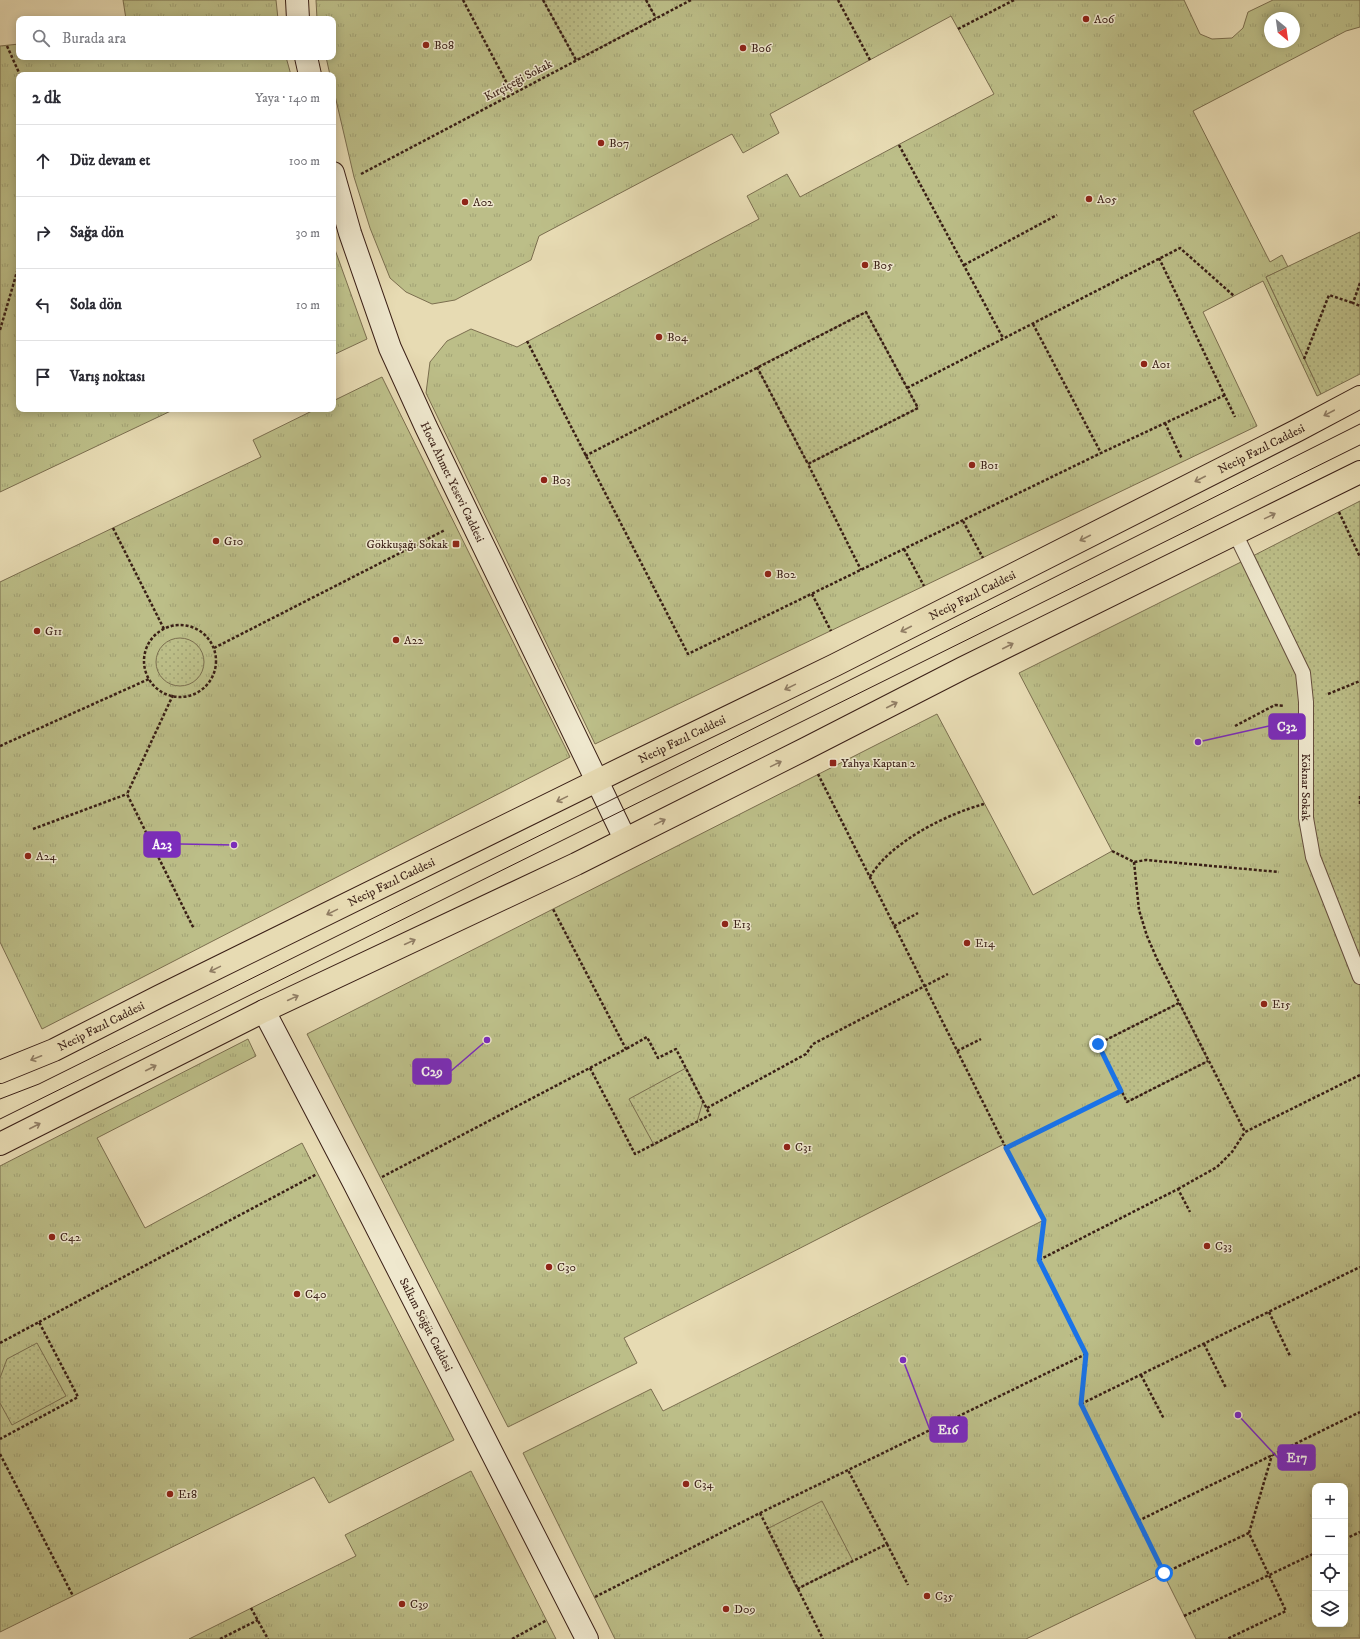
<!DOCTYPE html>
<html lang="tr">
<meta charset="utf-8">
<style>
body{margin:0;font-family:"IM FELL DW Pica",serif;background:#f2f2f3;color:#2b2b33}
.controls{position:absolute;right:12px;bottom:12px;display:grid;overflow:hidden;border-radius:8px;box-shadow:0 2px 10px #0003}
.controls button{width:36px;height:36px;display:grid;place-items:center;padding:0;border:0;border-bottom:1px solid #e1e1e2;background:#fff;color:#2b2b33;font:20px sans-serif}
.compass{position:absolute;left:1264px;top:12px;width:36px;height:36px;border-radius:50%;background:#fff;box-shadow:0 2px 10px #0003;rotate:151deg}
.stop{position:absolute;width:12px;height:12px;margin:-9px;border:3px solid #1a73e8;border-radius:50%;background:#fff}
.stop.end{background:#1a73e8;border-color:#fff;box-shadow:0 1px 4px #0008}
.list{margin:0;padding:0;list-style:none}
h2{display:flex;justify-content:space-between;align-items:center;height:52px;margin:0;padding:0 16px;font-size:17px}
h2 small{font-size:13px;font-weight:400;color:#7c7c81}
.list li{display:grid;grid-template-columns:26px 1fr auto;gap:12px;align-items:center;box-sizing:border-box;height:72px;padding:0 16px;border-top:1px solid #e1e1e2}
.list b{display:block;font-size:15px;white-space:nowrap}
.list em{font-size:13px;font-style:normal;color:#7c7c81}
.icon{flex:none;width:22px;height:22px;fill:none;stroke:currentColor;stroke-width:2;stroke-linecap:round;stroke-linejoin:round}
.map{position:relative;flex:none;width:1360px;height:1639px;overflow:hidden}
.search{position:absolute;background:#fff;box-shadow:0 2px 10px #0003;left:16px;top:16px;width:320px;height:44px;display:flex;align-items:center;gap:10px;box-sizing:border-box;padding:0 14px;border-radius:8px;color:#7c7c81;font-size:15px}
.panel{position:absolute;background:#fff;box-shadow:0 2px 10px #0003;left:16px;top:72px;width:320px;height:340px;border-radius:8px}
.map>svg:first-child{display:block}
.grass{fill:url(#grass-tufts);stroke:#7b6e4f;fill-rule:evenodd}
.park{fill:url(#park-dots);stroke:#7b6e4f}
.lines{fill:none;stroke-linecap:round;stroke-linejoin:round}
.lane-casing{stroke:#654e3d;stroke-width:16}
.secondary-casing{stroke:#3a1f16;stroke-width:24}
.primary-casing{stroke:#3a1f16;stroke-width:24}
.path{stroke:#3a1f16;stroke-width:2.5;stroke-dasharray:3 2;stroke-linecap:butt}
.lane{stroke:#efe8ce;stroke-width:14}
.secondary{stroke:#efe8ce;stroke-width:22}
.primary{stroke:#e7dbb3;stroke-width:22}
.tram{stroke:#3a1f16;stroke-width:1}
.oneway{stroke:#907d64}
.route{stroke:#1a73e8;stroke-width:5}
.poi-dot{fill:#8f2418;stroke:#efe8ce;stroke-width:1.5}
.labels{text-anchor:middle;stroke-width:3;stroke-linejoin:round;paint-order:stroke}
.poi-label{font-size:12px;fill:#3a1f16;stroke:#efe8ce;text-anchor:start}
.street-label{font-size:12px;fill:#3a1f16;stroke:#efe8ce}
.leader{fill:none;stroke:#7b2cbf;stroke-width:1.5}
.callout-dot{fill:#7b2cbf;stroke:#efe8ce;stroke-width:1.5}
.callout{fill:#7b2cbf;stroke:#7b2cbf;stroke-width:1.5}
.callout-label{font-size:13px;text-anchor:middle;font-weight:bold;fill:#fff}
</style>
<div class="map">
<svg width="1360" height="1639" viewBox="0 0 1360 1639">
<defs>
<pattern id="grass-tufts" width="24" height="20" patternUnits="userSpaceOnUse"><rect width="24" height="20" fill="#bcbe88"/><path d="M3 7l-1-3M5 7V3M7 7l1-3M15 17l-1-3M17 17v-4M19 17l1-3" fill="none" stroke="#a2a375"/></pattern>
<pattern id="park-dots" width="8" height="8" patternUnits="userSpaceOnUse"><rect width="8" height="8" fill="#bcbe88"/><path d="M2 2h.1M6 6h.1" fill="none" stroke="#a2a375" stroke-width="1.8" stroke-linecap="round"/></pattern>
</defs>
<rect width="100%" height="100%" fill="#e7dbb3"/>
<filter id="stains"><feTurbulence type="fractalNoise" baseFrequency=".005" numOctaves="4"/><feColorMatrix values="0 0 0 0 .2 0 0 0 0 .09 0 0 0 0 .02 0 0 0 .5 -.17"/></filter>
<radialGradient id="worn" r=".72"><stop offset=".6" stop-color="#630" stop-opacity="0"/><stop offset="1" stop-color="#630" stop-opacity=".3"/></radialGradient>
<g class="grass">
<path d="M 123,0 L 276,0 L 278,19 L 126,19 Z"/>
<path d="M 316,0 L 1184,0 L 1200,34 L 1212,39 L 1232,38 L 1243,28 L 1248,12 L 1273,0 L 1360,0 L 1360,27 L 1346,31 L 1193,111 L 1270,262 L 1282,255 L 1288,267 L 1266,277 L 1321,394 L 1317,396 L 1263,281 L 1203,312 L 1257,426 L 595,744 L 426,393 L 430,362 L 447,341 L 471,329 L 517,347 L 759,219 L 747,196 L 787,174 L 800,197 L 994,94 L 951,16 L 770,114 L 779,133 L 743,153 L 732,134 L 539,236 L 531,260 L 455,300 L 432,304 L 406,292 L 390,278 L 370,228 L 354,177 L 333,87 L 333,75 L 330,75 L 326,57 L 333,57 L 333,19 L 317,19 ZM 1270,18 L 1294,18 L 1294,42 L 1270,42 Z"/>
<path d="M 19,44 L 19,57 L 286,57 L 291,75 L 19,75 L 19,409 L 175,409 L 0,492 L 0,46 Z"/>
<path d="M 333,244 L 367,339 L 333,355 Z"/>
<path d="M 382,377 L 570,757 L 42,1029 L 0,942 L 0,582 L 261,457 L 253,440 L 316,409 L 333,409 L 333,401 Z"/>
<path d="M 1247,559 L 1303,673 L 1360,977 L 1360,1638 L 1196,1639 L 1163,1573 L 1026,1639 L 615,1639 L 523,1453 L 651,1389 L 663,1411 L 1044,1220 L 1004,1144 L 624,1338 L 637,1363 L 508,1427 L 307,1034 L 937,714 L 1033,895 L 1112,851 L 1019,673 ZM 1315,1486 L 1345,1486 L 1345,1624 L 1315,1624 Z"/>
<path d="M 248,1039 L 256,1056 L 97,1138 L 145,1228 L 302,1143 L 454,1440 L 329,1503 L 314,1477 L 0,1632 L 0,1166 Z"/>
<path d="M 471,1471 L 556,1639 L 189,1639 L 356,1556 L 345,1535 Z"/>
</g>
<g class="park">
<path d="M 543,0 L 646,0 L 656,18 L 576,60 Z"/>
<path d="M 1360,232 L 1360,374 L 1321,394 L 1266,277 Z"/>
<path d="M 866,312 L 918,408 L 808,464 L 757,367 Z"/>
<path d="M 1360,501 L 1360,977 L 1313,857 L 1303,673 L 1247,559 Z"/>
<circle cx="180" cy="662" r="24"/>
<path d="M 1179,1003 L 1208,1061 L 1127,1102 L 1098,1044 Z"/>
<path d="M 686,1068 L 703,1101 L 697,1122 L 654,1145 L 629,1099 Z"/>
<path d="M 37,1343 L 66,1396 L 12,1425 L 0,1403 L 0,1378 L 7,1359 Z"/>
<path d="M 822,1501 L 853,1561 L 797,1589 L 767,1529 Z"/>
</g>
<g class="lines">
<defs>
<g id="lane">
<path id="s1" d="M 1235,533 L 1303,673 L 1306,702 L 1306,818 L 1313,857 L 1360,977"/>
</g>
<g id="secondary">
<path d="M 297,0 L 298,19"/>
<path d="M 306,57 L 310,75"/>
<path id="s2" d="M 333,173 L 350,233 L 390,348 L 426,427 L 625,839"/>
<path id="s3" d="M 264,1011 L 354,1183 L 587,1639"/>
</g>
<g id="primary">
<path id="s4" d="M 0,1072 L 54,1050 L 160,996 L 635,762 L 835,665 L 1298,430 L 1360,397"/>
<path d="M 0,1144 L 264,1011 L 576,864 L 807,748 L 963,668 L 1360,472"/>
</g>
</defs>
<use href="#lane" class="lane-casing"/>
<use href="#secondary" class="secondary-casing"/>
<use href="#primary" class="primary-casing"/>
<g class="path">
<path d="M 463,0 L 512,93"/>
<path d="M 543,0 L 576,60"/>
<path d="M 646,0 L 656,18"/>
<path d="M 838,0 L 870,60"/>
<path d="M 958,29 L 1014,0"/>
<path d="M 7,46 L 20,75"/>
<path d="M 899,145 L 1003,338"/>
<path d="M 361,174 L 691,0"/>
<path d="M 1159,258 L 1235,417"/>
<path d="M 964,265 L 1057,215"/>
<path d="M 1360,283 L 1353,303 L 1360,306"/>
<path d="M 1033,324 L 1101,453"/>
<path d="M 0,330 L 19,265"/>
<path d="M 527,341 L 688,654 L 1101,453 L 1225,395"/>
<path d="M 1304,359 L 1329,295 L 1353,303"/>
<path d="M 757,367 L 808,464"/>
<path d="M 907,388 L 1180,248 L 1234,296"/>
<path d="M 166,409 L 168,412"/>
<path d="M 1165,423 L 1182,459"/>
<path d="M 585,456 L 866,312 L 918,408 L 808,464 L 861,570"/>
<path d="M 1339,512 L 1360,557"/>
<path d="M 963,521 L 983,558"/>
<path d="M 113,528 L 164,629"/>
<path d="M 904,549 L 924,586"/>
<path d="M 812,594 L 831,631"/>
<circle cx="180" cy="661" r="36"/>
<path d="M 214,648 L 445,530"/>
<path d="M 1328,694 L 1360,681"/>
<path d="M 173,695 L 127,794 L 194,929"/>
<path d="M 1235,726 L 1275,705 L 1284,706"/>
<path d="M 0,746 L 149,679"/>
<path d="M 818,774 L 1004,1144 L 1044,1220 L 1039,1260 L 1086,1354 L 1081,1404 L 1164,1573 L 1249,1533 L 1286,1611 L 1227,1639"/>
<path d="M 1360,796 L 1360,804"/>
<path d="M 33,829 L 127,794"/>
<path d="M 1112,851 L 1134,862 L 1146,860 L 1279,872"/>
<path d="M 1134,862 L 1139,910 L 1147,936 L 1157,959 L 1245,1132 L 1360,1075"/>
<path d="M 870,877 C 890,842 947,814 984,804"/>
<path d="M 894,926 L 918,913"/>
<path d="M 1179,1003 L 1098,1044 L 1127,1102 L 1208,1061"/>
<path d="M 957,1051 L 981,1039"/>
<path d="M 590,1068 L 635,1154 L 710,1115 L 676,1049 L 658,1058 L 647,1037 L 626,1049"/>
<path d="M 707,1108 L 806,1054 L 813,1044 L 948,974"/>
<path d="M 1006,1148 L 1121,1091"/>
<path d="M 382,1177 L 626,1049 L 553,909"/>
<path d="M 1178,1189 L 1217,1167 L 1232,1152 L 1245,1132"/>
<path d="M 1039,1260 L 1178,1189 L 1190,1212"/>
<path d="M 1269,1312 L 1290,1356"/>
<path d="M 39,1322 L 317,1174"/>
<path d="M 0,1343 L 39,1322 L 78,1397 L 0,1439"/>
<path d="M 1204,1344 L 1226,1388"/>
<path d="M 1141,1375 L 1164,1419"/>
<path d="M 1081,1404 L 1360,1267"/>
<path d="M 0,1454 L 73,1596"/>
<path d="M 760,1513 L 823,1639"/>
<path d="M 1138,1521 L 1360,1412"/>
<path d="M 1249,1533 L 1272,1455"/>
<path d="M 1345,1539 L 1360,1532"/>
<path d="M 887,1544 L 908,1585"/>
<path d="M 797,1589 L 887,1544 L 848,1470"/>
<path d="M 595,1597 L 760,1513 L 1086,1354"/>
<path d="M 251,1608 L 268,1639"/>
<path d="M 1184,1616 L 1315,1553"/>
<path d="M 220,1639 L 258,1620"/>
<path d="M 512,1639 L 547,1620"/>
</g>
<use href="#lane" class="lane"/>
<use href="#secondary" class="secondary"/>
<use href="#primary" class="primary"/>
<g class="tram">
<path d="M 0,1099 L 39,1084 L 607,802 L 1360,424"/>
<path d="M 0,1119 L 1360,445"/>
</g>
</g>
<defs><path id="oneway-shaft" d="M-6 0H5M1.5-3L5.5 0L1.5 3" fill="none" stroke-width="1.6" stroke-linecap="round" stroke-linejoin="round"/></defs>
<g class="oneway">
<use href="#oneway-shaft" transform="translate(1329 413) rotate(152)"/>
<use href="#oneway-shaft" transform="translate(1200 479) rotate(153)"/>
<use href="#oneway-shaft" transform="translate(1270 516) rotate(-26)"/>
<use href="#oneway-shaft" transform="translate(1085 538) rotate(153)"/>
<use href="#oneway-shaft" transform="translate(906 629) rotate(153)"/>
<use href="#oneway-shaft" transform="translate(1008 646) rotate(-27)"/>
<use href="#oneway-shaft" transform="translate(790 687) rotate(154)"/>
<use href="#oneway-shaft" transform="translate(892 705) rotate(-27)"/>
<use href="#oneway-shaft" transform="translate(776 764) rotate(-26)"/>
<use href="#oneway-shaft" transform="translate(562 799) rotate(154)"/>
<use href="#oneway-shaft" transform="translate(660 822) rotate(-26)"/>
<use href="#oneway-shaft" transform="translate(332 912) rotate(154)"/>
<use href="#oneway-shaft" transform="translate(410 942) rotate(-25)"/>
<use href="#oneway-shaft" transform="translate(215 969) rotate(154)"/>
<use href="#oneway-shaft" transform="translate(293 998) rotate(-25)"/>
<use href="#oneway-shaft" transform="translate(36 1058) rotate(158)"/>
<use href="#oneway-shaft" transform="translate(151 1068) rotate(-27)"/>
<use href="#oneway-shaft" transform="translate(35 1126) rotate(-27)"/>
</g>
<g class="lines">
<path class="route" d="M 1098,1044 L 1121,1091 L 1006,1148 L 1044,1220 L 1039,1260 L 1086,1354 L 1081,1404 L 1164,1573"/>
</g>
<g class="poi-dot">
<circle cx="1086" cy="19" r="4"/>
<circle cx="426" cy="45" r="4"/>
<circle cx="743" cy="48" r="4"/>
<circle cx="601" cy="143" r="4"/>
<circle cx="1089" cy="199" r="4"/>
<circle cx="465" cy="202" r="4"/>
<circle cx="865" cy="265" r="4"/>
<circle cx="659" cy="337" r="4"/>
<circle cx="1144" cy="364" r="4"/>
<circle cx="972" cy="465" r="4"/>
<circle cx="544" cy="480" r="4"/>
<circle cx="216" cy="541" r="4"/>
<rect x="452" y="540" width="8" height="8" rx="2"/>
<circle cx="768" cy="574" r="4"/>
<circle cx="37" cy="631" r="4"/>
<circle cx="396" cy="640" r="4"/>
<rect x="829" y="759" width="8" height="8" rx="2"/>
<circle cx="28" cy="856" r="4"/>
<circle cx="725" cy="924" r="4"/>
<circle cx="967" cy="943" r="4"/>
<circle cx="1264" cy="1004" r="4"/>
<circle cx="787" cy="1147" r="4"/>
<circle cx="52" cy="1237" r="4"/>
<circle cx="1207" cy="1246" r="4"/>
<circle cx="549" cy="1267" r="4"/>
<circle cx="297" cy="1294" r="4"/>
<circle cx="686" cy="1484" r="4"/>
<circle cx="170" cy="1494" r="4"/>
<circle cx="927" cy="1596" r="4"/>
<circle cx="402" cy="1604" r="4"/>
<circle cx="726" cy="1609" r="4"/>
</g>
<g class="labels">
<g class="poi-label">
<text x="1094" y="23">A06</text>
<text x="434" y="49">B08</text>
<text x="751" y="52">B06</text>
<text x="609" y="147">B07</text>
<text x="1097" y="203">A05</text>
<text x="473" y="206">A02</text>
<text x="873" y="269">B05</text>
<text x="667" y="341">B04</text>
<text x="1152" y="368">A01</text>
<text x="980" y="469">B01</text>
<text x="552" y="484">B03</text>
<text x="224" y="545">G10</text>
<text x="448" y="548" text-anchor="end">Gökkuşağı Sokak</text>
<text x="776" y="578">B02</text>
<text x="45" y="635">G11</text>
<text x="404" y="644">A22</text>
<text x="841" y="767">Yahya Kaptan 2</text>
<text x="36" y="860">A24</text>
<text x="733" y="928">E13</text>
<text x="975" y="947">E14</text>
<text x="1272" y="1008">E15</text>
<text x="795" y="1151">C31</text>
<text x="60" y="1241">C42</text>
<text x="1215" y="1250">C33</text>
<text x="557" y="1271">C30</text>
<text x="305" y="1298">C40</text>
<text x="694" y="1488">C34</text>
<text x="178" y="1498">E18</text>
<text x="935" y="1600">C35</text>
<text x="410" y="1608">C39</text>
<text x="734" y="1613">D09</text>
</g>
<g class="street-label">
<text transform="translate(518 80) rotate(-28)" y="4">Kırçiçeği Sokak</text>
<text dy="4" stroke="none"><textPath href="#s4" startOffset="1407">Necip Fazıl Caddesi</textPath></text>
<text dy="4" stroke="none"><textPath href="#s2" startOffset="332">Hoca Ahmet Yesevi Caddesi</textPath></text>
<text dy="4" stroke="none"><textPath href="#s4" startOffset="1083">Necip Fazıl Caddesi</textPath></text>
<text dy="4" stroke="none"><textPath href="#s4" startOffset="759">Necip Fazıl Caddesi</textPath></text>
<text dy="4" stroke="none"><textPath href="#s1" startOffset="270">Köknar Sokak</textPath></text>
<text dy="4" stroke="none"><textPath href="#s4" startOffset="435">Necip Fazıl Caddesi</textPath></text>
<text dy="4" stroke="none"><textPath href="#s4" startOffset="111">Necip Fazıl Caddesi</textPath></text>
<text dy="4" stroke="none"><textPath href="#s3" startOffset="353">Salkım Söğüt Caddesi</textPath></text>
</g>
</g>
<path class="leader" d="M1198 742L1269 726M234 845L180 844M487 1040L451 1071M903 1360L930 1430M1238 1415L1278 1458"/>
<g class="callout-dot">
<circle cx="1198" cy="742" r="4"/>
<circle cx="234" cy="845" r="4"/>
<circle cx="487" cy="1040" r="4"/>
<circle cx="903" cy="1360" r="4"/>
<circle cx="1238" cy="1415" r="4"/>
</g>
<g class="callout">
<rect x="1269" y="714" width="36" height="25" rx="4"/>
<rect x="144" y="832" width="36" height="25" rx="4"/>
<rect x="413" y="1059" width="38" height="25" rx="4"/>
<rect x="930" y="1417" width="37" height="25" rx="4"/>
<rect x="1278" y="1445" width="37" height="25" rx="4"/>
</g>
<g class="callout-label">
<text x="1287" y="731">C32</text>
<text x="162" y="849">A23</text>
<text x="432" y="1076">C29</text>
<text x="948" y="1434">E16</text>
<text x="1297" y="1462">E17</text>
</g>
<rect width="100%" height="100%" filter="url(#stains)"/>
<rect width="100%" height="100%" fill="url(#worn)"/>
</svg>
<div class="controls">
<button>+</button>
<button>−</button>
<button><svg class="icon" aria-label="locate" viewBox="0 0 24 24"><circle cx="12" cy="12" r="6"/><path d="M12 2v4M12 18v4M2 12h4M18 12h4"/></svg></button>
<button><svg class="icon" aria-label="layers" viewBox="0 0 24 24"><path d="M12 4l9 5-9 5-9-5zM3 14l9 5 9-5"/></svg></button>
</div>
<svg class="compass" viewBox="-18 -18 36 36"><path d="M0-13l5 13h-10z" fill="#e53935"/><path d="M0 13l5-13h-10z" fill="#7c7c81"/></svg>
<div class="stop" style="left:1164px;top:1573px"></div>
<div class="stop end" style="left:1098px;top:1044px"></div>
<div class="search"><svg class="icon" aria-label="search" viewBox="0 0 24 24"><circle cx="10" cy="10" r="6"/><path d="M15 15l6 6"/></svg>Burada ara</div>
<section class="panel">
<h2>2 dk<small>Yaya · 140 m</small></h2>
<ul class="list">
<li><svg class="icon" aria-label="ahead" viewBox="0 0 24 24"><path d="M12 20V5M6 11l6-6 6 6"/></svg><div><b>Düz devam et</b></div><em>100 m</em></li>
<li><svg class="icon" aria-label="right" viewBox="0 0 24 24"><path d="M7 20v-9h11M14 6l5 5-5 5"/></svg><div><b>Sağa dön</b></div><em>30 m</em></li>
<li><svg class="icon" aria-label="left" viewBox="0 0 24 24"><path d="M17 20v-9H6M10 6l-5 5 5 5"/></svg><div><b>Sola dön</b></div><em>10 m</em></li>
<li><svg class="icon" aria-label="arrive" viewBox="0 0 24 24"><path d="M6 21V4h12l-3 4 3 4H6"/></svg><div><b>Varış noktası</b></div></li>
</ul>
</section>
</div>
